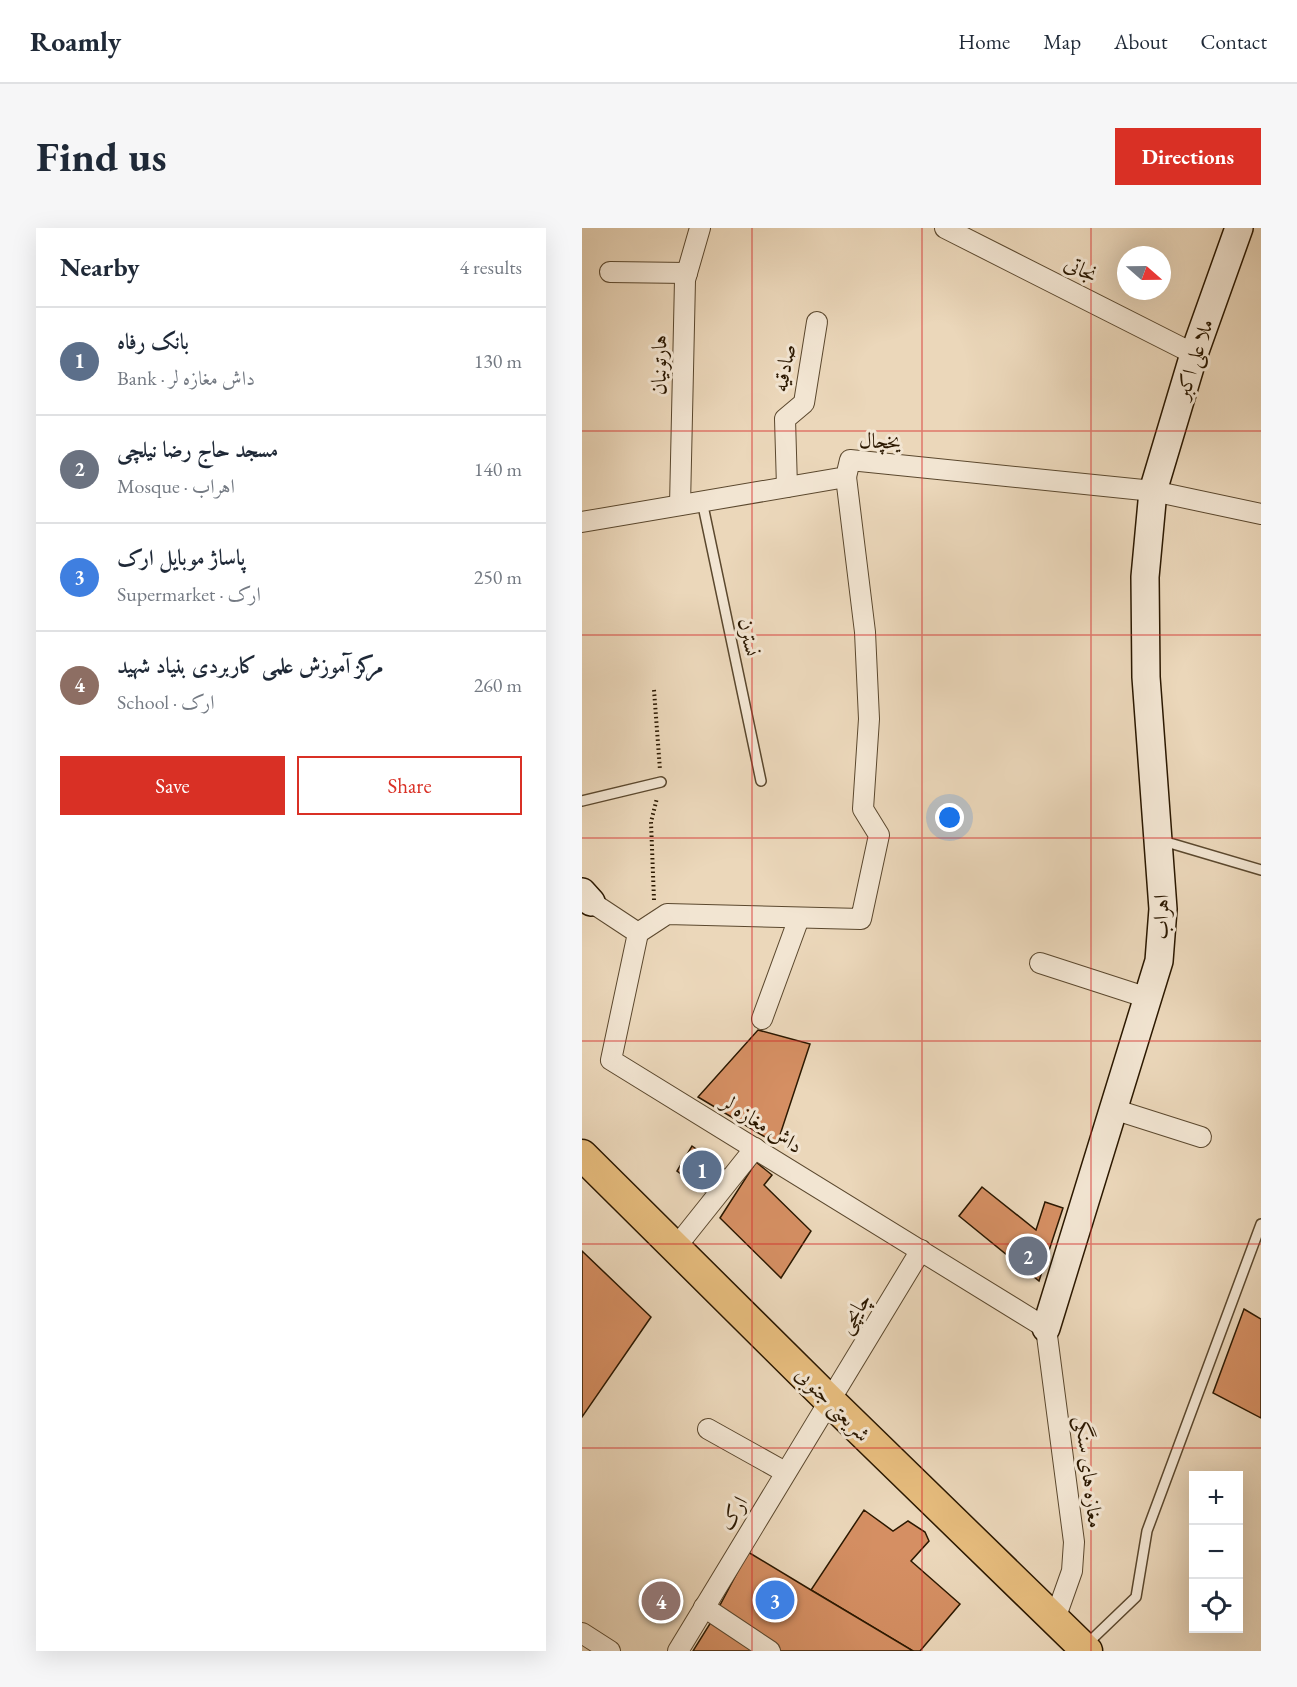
<!DOCTYPE html>
<meta charset="utf-8">
<style>
body{margin:0;font-family:"EB Garamond",Amiri,serif;background:#f6f6f7;color:#1f2937}
.controls{position:absolute;right:18px;bottom:18px;display:grid;overflow:hidden;border-radius:0px;box-shadow:0 6px 24px #0002}
.controls button{width:54px;height:54px;display:grid;place-items:center;padding:0;border:0;border-bottom:2px solid #e0e1e3;background:#fff;color:#1f2937;font:30px sans-serif}
.compass{position:absolute;left:535px;top:18px;width:54px;height:54px;border-radius:50%;background:#fff;box-shadow:0 6px 24px #0002;rotate:110deg}
.you{position:absolute;left:368px;top:590px;width:21px;height:21px;margin:-15px;border:4px solid #fff;border-radius:50%;background:#1a73e8;box-shadow:0 0 0 9px #1a73e833}
.badge{display:grid;place-items:center;width:39px;height:39px;border-radius:50%;background:#d93025;color:#fff;font-size:20px;font-weight:700}
.pin{position:absolute;translate:-50% -50%;border:3px solid #fff;box-shadow:0 2px 6px #0006}
.list{margin:0;padding:0;list-style:none}
h2{display:flex;justify-content:space-between;align-items:center;height:78px;margin:0;padding:0 24px;font-size:26px}
h2 small{font-size:20px;font-weight:400;color:#747a83}
.list li{display:grid;grid-template-columns:39px 1fr auto;gap:18px;align-items:center;box-sizing:border-box;height:108px;padding:0 24px;border-top:2px solid #e0e1e3}
.list b{display:block;font-size:22px;white-space:nowrap}
.list p{margin:0;font-size:20px;white-space:nowrap;color:#747a83}
.list em{font-size:20px;font-style:normal;color:#747a83}
.actions{display:flex;gap:12px;padding:18px 24px}
.actions a{flex:1;padding:14px 0;border:2px solid #d93025;border-radius:0px;text-align:center;font-size:21px;color:#d93025}
.actions .main{background:#d93025;color:#fff}
.icon{flex:none;width:33px;height:33px;fill:none;stroke:currentColor;stroke-width:2;stroke-linecap:round;stroke-linejoin:round}
.map{position:relative;flex:none;width:679px;height:1423px;overflow:hidden;border-radius:0px}
header{display:flex;align-items:center;gap:36px;box-sizing:border-box;height:84px;padding:0 30px;background:#fff;border-bottom:2px solid #e0e1e3}
header strong{font-size:28px}
nav{display:flex;gap:33px;margin-inline-start:auto;font-size:21px}
.intro{display:flex;align-items:center;justify-content:space-between;box-sizing:border-box;height:144px;padding:0 36px}
h1{margin:0;font-size:42px}
.button{padding:15px 27px;border-radius:0px;background:#d93025;color:#fff;font-size:21px;font-weight:700}
main{display:flex;gap:36px;padding:0 36px}
aside{flex:1;background:#fff;border-radius:0px;box-shadow:0 6px 24px #0002}
.map>svg:first-child{display:block}
.building{fill:#d58f63;stroke:#2b1800;stroke-width:1.5}
.lines{fill:none;stroke-linecap:round;stroke-linejoin:round}
.lane-casing{stroke:#5b482e;stroke-width:12}
.street-casing{stroke:#5b482e;stroke-width:22}
.secondary-casing{stroke:#2b1800;stroke-width:30}
.primary-casing{stroke:#2b1800;stroke-width:33}
.path{stroke:#2b1800;stroke-width:4;stroke-dasharray:1.5 3;stroke-linecap:butt}
.lane{stroke:#f2e5d2;stroke-width:9}
.street{stroke:#f2e5d2;stroke-width:20}
.secondary{stroke:#f2e5d2;stroke-width:27}
.primary{stroke:#e6bc7d;stroke-width:30}
.grid{fill:none;stroke:#d62828;stroke-width:1.5;stroke-opacity:0.55}
.labels{text-anchor:middle;stroke-width:6;stroke-linejoin:round;paint-order:stroke}
.street-label{font-size:21px;fill:#2b1800;stroke:#f2e5d2}
</style>
<header>
<strong>Roamly</strong>
<nav><a>Home</a><a>Map</a><a>About</a><a>Contact</a></nav>
</header>
<div class="intro"><h1>Find us</h1><a class="button">Directions</a></div>
<main>
<aside>
<h2>Nearby<small>4 results</small></h2>
<ul class="list">
<li><span class="badge" style="background:#5c6f8a">1</span><div><b>بانک رفاه</b><p>Bank · داش مغازه لر</p></div><em>130 m</em></li>
<li><span class="badge" style="background:#6b7280">2</span><div><b>مسجد حاج رضا نیلچی</b><p>Mosque · اهراب</p></div><em>140 m</em></li>
<li><span class="badge" style="background:#3f7fe0">3</span><div><b>پاساژ موبایل ارک</b><p>Supermarket · ارک</p></div><em>250 m</em></li>
<li><span class="badge" style="background:#8d6e63">4</span><div><b>مرکز آموزش علمی کاربردی بنیاد شهید</b><p>School · ارک</p></div><em>260 m</em></li>
</ul>
<div class="actions"><a class="main">Save</a><a>Share</a></div>
</aside>
<div class="map">
<svg width="679" height="1423" viewBox="0 0 679 1423">
<rect width="100%" height="100%" fill="#ebd7ba"/>
<filter id="stains"><feTurbulence type="fractalNoise" baseFrequency=".00333" numOctaves="4"/><feColorMatrix values="0 0 0 0 .2 0 0 0 0 .09 0 0 0 0 .02 0 0 0 .5 -.17"/></filter>
<radialGradient id="worn" r=".72"><stop offset=".6" stop-color="#630" stop-opacity="0"/><stop offset="1" stop-color="#630" stop-opacity=".3"/></radialGradient>
<g class="building">
<path d="M 176,802 L 228,816 L 195,916 L 116,869 Z"/>
<path d="M 110,918 L 144,942 L 127,967 L 95,943 Z"/>
<path d="M 174,934 L 190,947 L 182,957 L 229,1003 L 199,1050 L 138,990 Z"/>
<path d="M 400,959 L 454,1002 L 463,974 L 481,980 L 457,1053 L 377,988 Z"/>
<path d="M 0,1023 L 69,1089 L 0,1189 Z"/>
<path d="M 662,1081 L 679,1091 L 679,1190 L 631,1165 Z"/>
<path d="M 282,1282 L 311,1303 L 326,1293 L 343,1304 L 347,1313 L 329,1333 L 378,1376 L 338,1423 L 331,1423 L 229,1362 Z"/>
<path d="M 166,1324 L 229,1362 L 331,1423 L 198,1423 L 186,1416 L 136,1381 Z"/>
<path d="M 129,1394 L 178,1423 L 111,1423 Z"/>
</g>
<g class="lines">
<defs>
<g id="lane">
<path d="M 120,273 L 179,553"/>
<path d="M 0,573 L 79,554"/>
<path d="M 581,613 L 679,642"/>
<path d="M 505,1416 L 554,1369 L 565,1303 L 679,996"/>
</g>
<g id="street">
<path d="M 363,0 L 612,126"/>
<path d="M 28,44 L 105,45"/>
<path d="M 205,259 L 203,191 L 222,175 L 235,94"/>
<path d="M 98,277 L 103,52 L 118,0"/>
<path d="M 0,294 L 264,249 L 268,232 L 571,263 L 679,286"/>
<path d="M 0,668 L 56,705 L 29,832 L 464,1100 L 492,1314 L 490,1343 L 473,1391"/>
<path d="M 56,705 L 85,686 L 279,691 L 297,607 L 281,581 L 287,491 L 283,404 L 264,249"/>
<path d="M 458,735 L 566,770"/>
<path d="M 180,791 L 217,690"/>
<path d="M 531,881 L 619,909"/>
<path d="M 94,1019 L 173,920"/>
<path d="M 126,1201 L 203,1244"/>
<path d="M 122,1379 L 188,1423"/>
<path d="M 0,1405 L 28,1423"/>
<path d="M 96,1423 L 339,1022"/>
</g>
<g id="secondary">
<path d="M 0,664 L 9,674"/>
<path d="M 464,1100 L 577,733 L 581,681 L 564,449 L 563,349 L 571,263 L 612,126 L 657,0"/>
</g>
<path id="primary" d="M 0,927 L 247,1172 L 505,1423"/>
</defs>
<use href="#lane" class="lane-casing"/>
<use href="#street" class="street-casing"/>
<use href="#secondary" class="secondary-casing"/>
<use href="#primary" class="primary-casing"/>
<g class="path">
<path d="M 72,462 L 78,542"/>
<path d="M 72,672 L 69,594 L 75,570"/>
</g>
<use href="#lane" class="lane"/>
<use href="#street" class="street"/>
<use href="#secondary" class="secondary"/>
<use href="#primary" class="primary"/>
</g>
<path class="grid" d="M 170,0 L 170,1423M 340,0 L 340,1423M 509,0 L 509,1423M 0,203 L 679,203M 0,407 L 679,407M 0,610 L 679,610M 0,813 L 679,813M 0,1016 L 679,1016M 0,1220 L 679,1220"/>
<g class="labels">
<g class="street-label">
<text transform="translate(499 41) rotate(27)" y="7">نجاتی</text>
<text transform="translate(612 131) rotate(-72)" y="7">ملا علی اکبر</text>
<text transform="translate(77 137) rotate(-89)" y="7">هارتونیان</text>
<text transform="translate(202 140) rotate(-79)" y="7">صادقیه</text>
<text transform="translate(298 213) rotate(2)" y="7">یخچال</text>
<text transform="translate(167 409) rotate(78)" y="7">نسترن</text>
<text transform="translate(579 689) rotate(-89)" y="7">اهراب</text>
<text transform="translate(180 896) rotate(32)" y="7">داش مغازه لر</text>
<text transform="translate(272 1085) rotate(-58)" y="7">چایچی</text>
<text transform="translate(251 1176) rotate(45)" y="7">شریعتی جنوبی</text>
<text transform="translate(507 1244) rotate(83)" y="7">مغازه های سنگی</text>
<text transform="translate(151 1285) rotate(-59)" y="7">ارک</text>
</g>
</g>
<rect width="100%" height="100%" filter="url(#stains)"/>
<rect width="100%" height="100%" fill="url(#worn)"/>
</svg>
<div class="controls">
<button>+</button>
<button>−</button>
<button><svg class="icon" aria-label="locate" viewBox="0 0 24 24"><circle cx="12" cy="12" r="6"/><path d="M12 2v4M12 18v4M2 12h4M18 12h4"/></svg></button>
</div>
<svg class="compass" viewBox="-18 -18 36 36"><path d="M0-13l5 13h-10z" fill="#e53935"/><path d="M0 13l5-13h-10z" fill="#747a83"/></svg>
<div class="you"></div>
<div class="pin badge" style="left:120px;top:942px;background:#5c6f8a">1</div>
<div class="pin badge" style="left:446px;top:1028px;background:#6b7280">2</div>
<div class="pin badge" style="left:193px;top:1372px;background:#3f7fe0">3</div>
<div class="pin badge" style="left:79px;top:1373px;background:#8d6e63">4</div>
</div>
</main>
